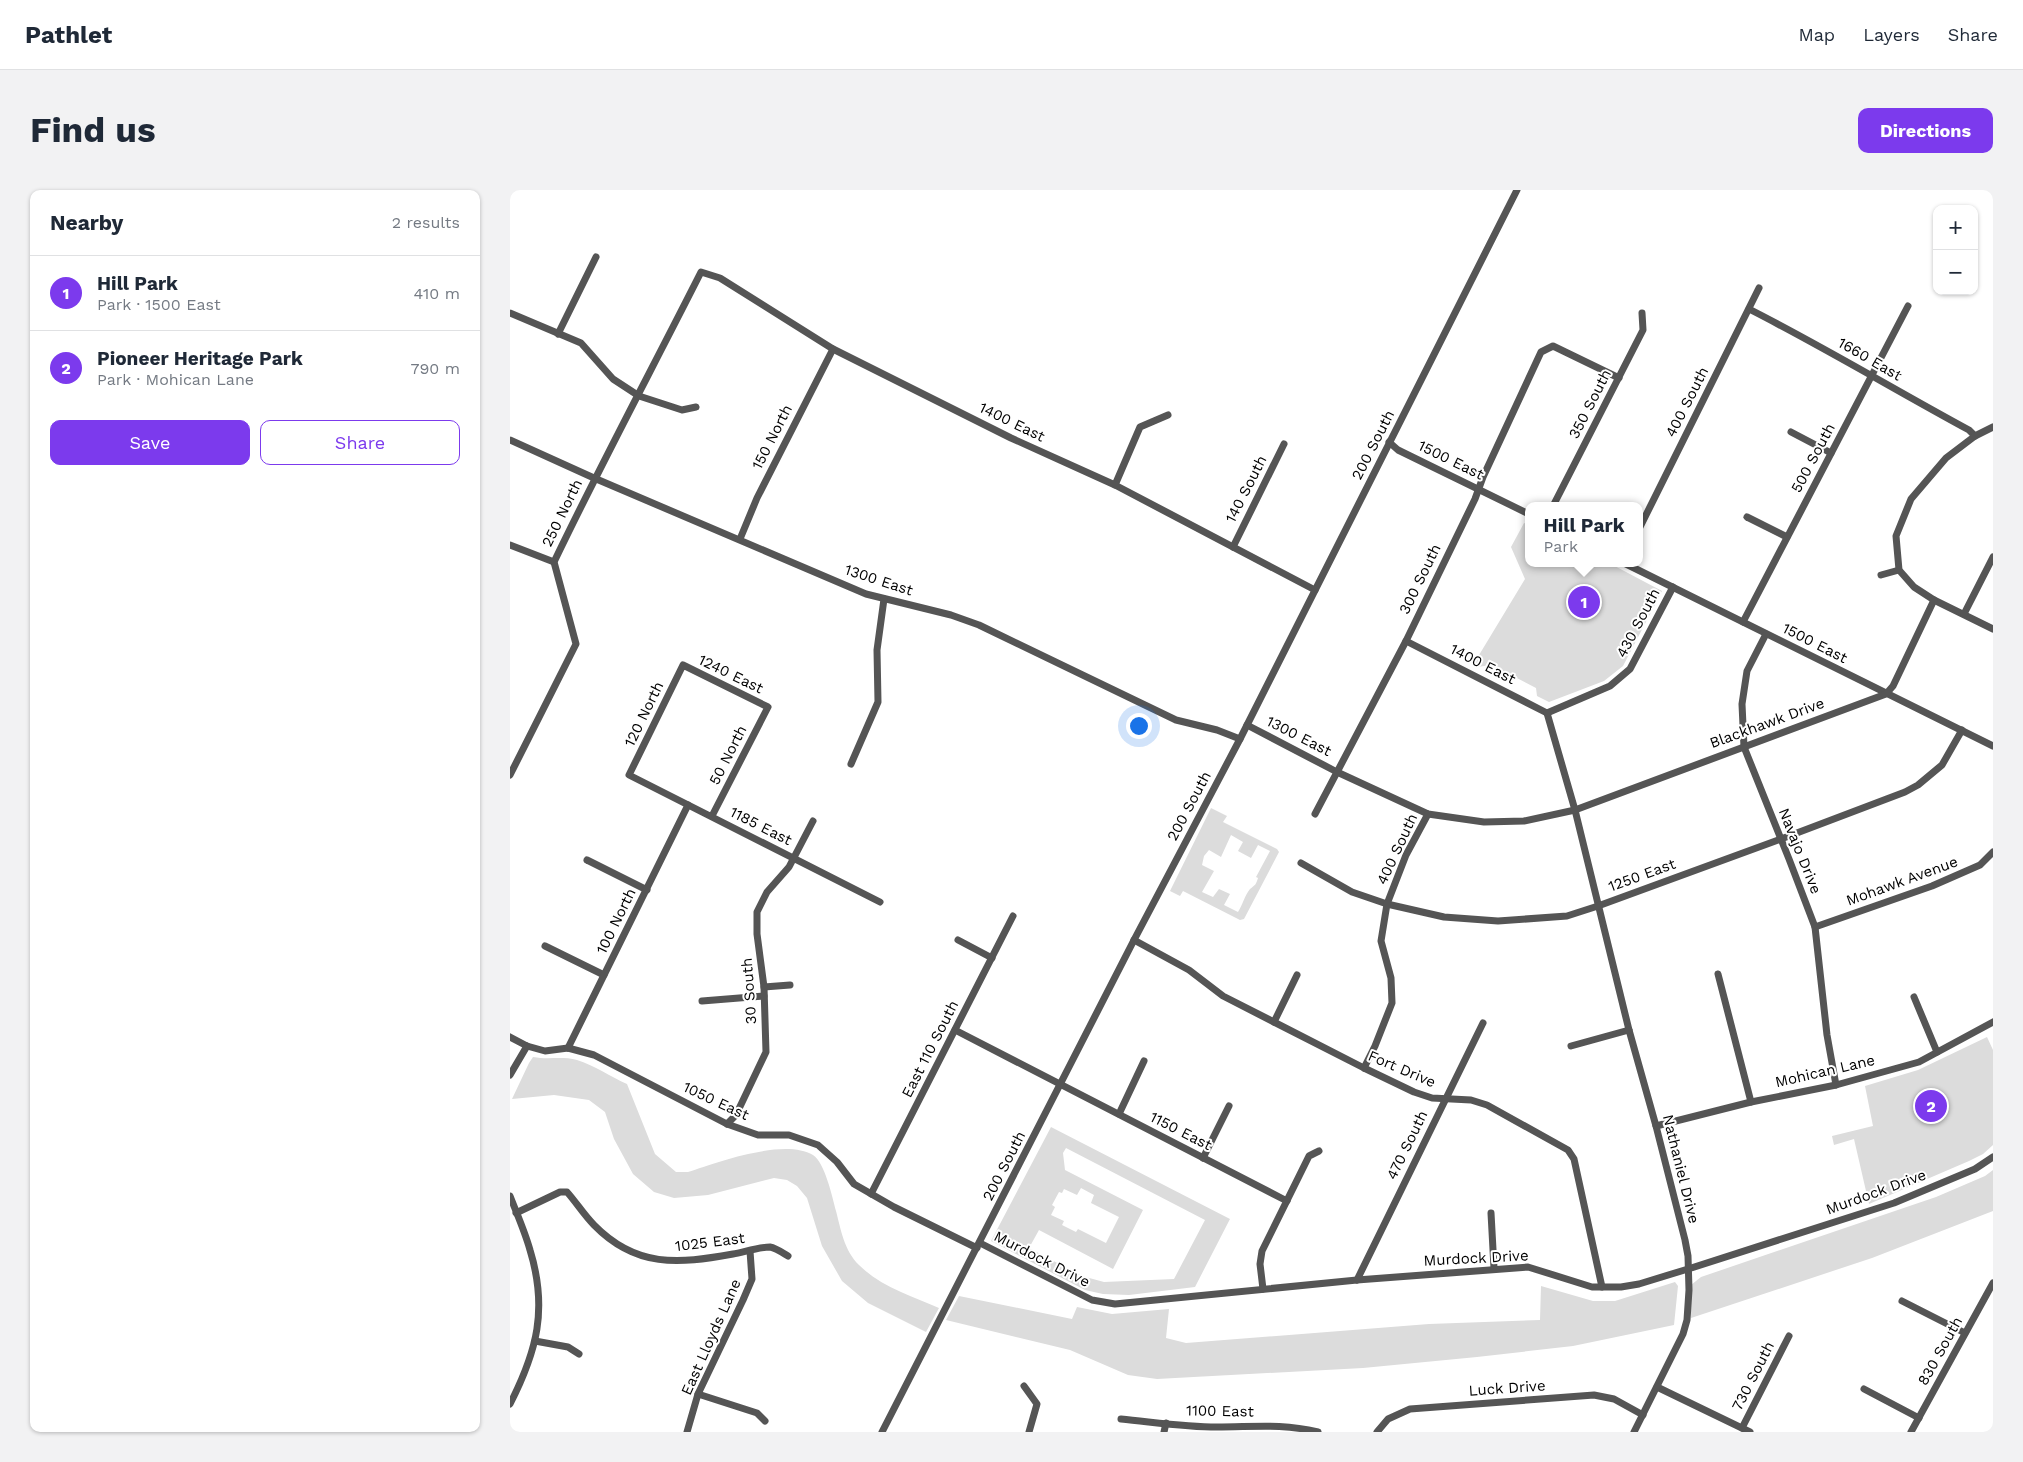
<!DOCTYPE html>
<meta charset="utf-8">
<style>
body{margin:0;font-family:"Work Sans",sans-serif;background:#f2f2f3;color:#1f2937}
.controls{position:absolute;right:15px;top:15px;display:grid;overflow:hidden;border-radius:10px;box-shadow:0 1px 4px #0004}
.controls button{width:45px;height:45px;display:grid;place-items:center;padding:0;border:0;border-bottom:1px solid #e0e1e3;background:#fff;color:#1f2937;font:25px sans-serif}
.you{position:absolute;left:628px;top:535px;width:18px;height:18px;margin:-12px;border:4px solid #fff;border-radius:50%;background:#1a73e8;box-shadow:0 0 0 8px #1a73e833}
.badge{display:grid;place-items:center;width:32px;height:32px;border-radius:50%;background:#7c3aed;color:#fff;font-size:16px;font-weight:700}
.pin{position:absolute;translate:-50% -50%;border:2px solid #fff;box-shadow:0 1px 5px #0006}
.popup{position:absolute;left:1015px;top:312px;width:118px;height:65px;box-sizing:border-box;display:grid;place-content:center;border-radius:10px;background:#fff;filter:drop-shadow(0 1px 4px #0005);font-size:16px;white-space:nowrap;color:#747a83}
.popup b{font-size:19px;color:#1f2937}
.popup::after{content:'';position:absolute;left:50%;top:100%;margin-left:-10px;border:10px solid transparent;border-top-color:#fff}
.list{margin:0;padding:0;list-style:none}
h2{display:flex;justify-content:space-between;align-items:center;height:65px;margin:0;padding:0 20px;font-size:21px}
h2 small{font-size:16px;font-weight:400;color:#747a83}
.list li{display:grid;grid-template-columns:32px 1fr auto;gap:15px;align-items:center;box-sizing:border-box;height:75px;padding:0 20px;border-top:1px solid #e0e1e3}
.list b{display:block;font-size:19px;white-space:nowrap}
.list p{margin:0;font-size:16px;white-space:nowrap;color:#747a83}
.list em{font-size:16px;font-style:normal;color:#747a83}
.actions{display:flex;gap:10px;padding:15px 20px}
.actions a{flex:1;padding:11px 0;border:1px solid #7c3aed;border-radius:10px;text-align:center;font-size:18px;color:#7c3aed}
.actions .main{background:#7c3aed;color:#fff}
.map{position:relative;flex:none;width:1483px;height:1242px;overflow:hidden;border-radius:10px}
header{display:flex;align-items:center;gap:30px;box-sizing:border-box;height:70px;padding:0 25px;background:#fff;border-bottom:1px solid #e0e1e3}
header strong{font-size:24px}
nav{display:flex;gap:28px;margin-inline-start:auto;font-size:18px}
.intro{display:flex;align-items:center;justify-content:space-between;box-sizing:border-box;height:120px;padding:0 30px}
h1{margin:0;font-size:35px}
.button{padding:12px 22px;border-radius:10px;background:#7c3aed;color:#fff;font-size:18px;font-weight:700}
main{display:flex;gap:30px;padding:0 30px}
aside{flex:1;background:#fff;border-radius:10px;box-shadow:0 1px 4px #0004}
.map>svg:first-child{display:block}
.green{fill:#dcdcdc;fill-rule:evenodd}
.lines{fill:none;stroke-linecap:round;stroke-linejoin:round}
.minor{stroke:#555;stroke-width:7}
.labels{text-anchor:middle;stroke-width:4;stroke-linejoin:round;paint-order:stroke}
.street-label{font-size:15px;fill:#000;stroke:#fff}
</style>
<header>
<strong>Pathlet</strong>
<nav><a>Map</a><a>Layers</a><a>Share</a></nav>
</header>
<div class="intro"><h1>Find us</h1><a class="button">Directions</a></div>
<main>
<aside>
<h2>Nearby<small>2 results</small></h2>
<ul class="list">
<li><span class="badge">1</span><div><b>Hill Park</b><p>Park · 1500 East</p></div><em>410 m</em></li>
<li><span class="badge">2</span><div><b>Pioneer Heritage Park</b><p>Park · Mohican Lane</p></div><em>790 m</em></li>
</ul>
<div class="actions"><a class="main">Save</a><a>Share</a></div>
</aside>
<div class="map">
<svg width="1483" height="1242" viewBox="0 0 1483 1242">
<rect width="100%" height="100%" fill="#fff"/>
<g class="green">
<path d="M 1014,333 L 1019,335 L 1019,373 L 1099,373 L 1152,401 L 1113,476 L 1094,491 L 1039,512 L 1027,506 L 1026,498 L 982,475 L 967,477 L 963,475 L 1015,389 L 1001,357 Z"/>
<path d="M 701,618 L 717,626 L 713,632 L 767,659 L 769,662 L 734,729 L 730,730 L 673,701 L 670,706 L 660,701 ZM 721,645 L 733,652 L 728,661 L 741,668 L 748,655 L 760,661 L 746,687 L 748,688 C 746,695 745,695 740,699 C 735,705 732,716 728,722 L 714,715 L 720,704 L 709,699 L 703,707 L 692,702 L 704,681 L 692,675 L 694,666 L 699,660 L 711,667 Z"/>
<path d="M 1477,847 L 1483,860 L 1483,955 L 1473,964 L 1459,971 L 1359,1014 L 1344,949 L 1324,955 L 1322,946 L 1363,936 L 1355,896 L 1408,880 Z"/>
<path d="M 23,867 C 38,870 52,866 67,870 C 84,875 101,887 117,894 L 145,964 L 166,982 L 178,982 C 208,972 274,948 303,965 C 315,973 322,1006 326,1021 C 331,1040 334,1060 349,1075 C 371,1097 402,1106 429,1118 L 416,1142 L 358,1113 L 332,1091 L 312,1056 L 297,1008 L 287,996 L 277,990 L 264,988 L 198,1005 L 164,1008 L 144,1002 L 123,984 L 104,949 L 95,922 L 79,910 L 44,905 L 2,909 L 19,873 Z"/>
<path d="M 541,937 L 720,1029 L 685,1097 L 619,1105 L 593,1104 L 575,1100 L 481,1051 ZM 556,958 L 695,1030 L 664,1089 L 594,1092 L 572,1086 L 519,1058 L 529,1040 L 603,1079 L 633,1020 L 555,980 L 553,963 ZM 571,998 L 584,1005 L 581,1013 L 609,1027 L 596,1053 L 568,1039 L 566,1042 L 552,1035 L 554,1031 L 541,1025 L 545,1017 L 542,1015 L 549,1002 L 552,1003 L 554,999 L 567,1005 Z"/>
<path d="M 1483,980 L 1483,1021 L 1362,1068 L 1181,1128 L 1181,1095 L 1191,1087 L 1426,1007 L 1475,986 Z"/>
<path d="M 1165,1092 L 1168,1096 L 1164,1135 L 1063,1156 L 967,1167 L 853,1178 L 647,1189 L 618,1185 L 560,1160 L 436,1130 L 449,1106 L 562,1129 L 567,1117 L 602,1124 L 659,1119 L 656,1148 L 676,1153 L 919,1134 L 1030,1130 L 1031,1096 L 1083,1111 L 1105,1111 Z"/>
</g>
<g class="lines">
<g class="minor">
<path d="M 1239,119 C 1314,157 1385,200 1459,240 L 1465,246"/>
<path d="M 0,123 L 71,153 L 103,189 L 129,206 L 172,220 L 186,217"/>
<path d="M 48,144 L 86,67"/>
<path d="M 1483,237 L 1465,246 L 1436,268 L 1401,309 L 1386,346 L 1389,380 L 1404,397 L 1424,410 L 1483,439"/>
<path d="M 1281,242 L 1321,263"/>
<path d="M 0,250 L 84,288 L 356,404 L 441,425 L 469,435 L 666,530 L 707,540 L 730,549"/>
<path d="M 879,252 L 888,260 L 1019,324"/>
<path d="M 605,295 L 630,237 L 658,225"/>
<path d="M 1043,316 L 1133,140 L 1132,123"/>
<path d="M 1237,327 L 1277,347"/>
<path d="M 1129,339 L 1249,98"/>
<path d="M 230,349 L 247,308 L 323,159"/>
<path d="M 0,355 L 44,372"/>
<path d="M 723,357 L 774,254"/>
<path d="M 1114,373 L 1483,556"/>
<path d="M 1371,385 L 1389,380"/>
<path d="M 1454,424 L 1483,367"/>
<path d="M 1233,432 L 1398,116"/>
<path d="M 1256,444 L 1237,481 L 1232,514 L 1234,557 L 1279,669 L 1305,737 L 1317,845 L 1326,895"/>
<path d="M 896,451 L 1037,523"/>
<path d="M 1037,523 L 1065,620 L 1119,840 L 1146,936 L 1175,1050 L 1178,1066 L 1179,1100 L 1177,1130 L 1173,1144 L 1124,1242"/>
<path d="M 1037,523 L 1100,496 L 1120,479 L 1163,397"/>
<path d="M 737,535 L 827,582 L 918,624 L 974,632 L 1014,631 L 1065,620 L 1376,504 L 1383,496 L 1424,410"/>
<path d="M 341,574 L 368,512 L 367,460 L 374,409"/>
<path d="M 0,585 L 66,454 L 44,372 C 91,274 142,179 191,82 L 210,88 L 323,159 L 501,248 L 605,295 L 805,400"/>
<path d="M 805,624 L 896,451 L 965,309 L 973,287 L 1031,162 L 1043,156 L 1109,188"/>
<path d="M 202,626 L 258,517 L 173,475 L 119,585 L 370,712"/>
<path d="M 77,670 L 137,700"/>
<path d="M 791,673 L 842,702 L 877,714 L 934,727 L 988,731 L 1057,726 L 1088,716 L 1271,649 L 1395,602 L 1408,595 L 1432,575 L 1452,540"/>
<path d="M 1305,737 L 1422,696 L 1470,675 L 1483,662"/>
<path d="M 448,750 L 482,768"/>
<path d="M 624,750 L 679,780 L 713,806 L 854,878 L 904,902 L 922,908 L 961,910 L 977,915 L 1058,960 L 1064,969 L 1092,1097"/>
<path d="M 35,756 L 94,785"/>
<path d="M 1208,784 L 1241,912"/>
<path d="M 254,797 L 280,795"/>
<path d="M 1404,807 L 1427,862"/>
<path d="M 192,811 L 254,806"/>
<path d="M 764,832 L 787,785"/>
<path d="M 445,840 L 777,1011"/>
<path d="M 0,847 L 17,856 L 35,861 L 58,858 L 84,865 L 217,934 L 248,945 L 279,945 L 308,955 L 327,972 L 344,994 L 384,1017 L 467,1058"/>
<path d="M 1061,856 L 1119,840"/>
<path d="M 58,858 L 178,615"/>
<path d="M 854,878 L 865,856 L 882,813 L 881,788 L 871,751 L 877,714 L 896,665 L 918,624"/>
<path d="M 0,885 L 17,856"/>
<path d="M 609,924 L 634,871"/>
<path d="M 217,934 L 226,925 L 256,862 L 254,797 L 247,744 L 247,722 L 257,702 L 279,677 L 303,631"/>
<path d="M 1146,936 L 1241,912 L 1326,895 L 1409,872 L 1483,832"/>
<path d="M 693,968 L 719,916"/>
<path d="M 361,1004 L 503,726"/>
<path d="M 0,1006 C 7,1024 15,1042 20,1060 C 38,1119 27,1161 0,1214"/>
<path d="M 6,1023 L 50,1002 L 57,1002 C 66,1012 74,1025 84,1035 C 126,1078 168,1074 223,1064 C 234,1062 249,1057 260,1057 C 266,1058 273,1063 278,1066"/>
<path d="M 981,1023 L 984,1078"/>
<path d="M 470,1053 L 582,1110 L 605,1114 L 847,1090 L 1018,1077 L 1082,1097 L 1111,1097 L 1129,1094 L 1178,1079 L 1384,1013 L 1465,979 L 1483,967"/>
<path d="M 847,1090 L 973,833"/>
<path d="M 753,1099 L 750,1074 L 752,1061 L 799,966 L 809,961"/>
<path d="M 1392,1111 L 1455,1143"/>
<path d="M 25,1151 L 58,1157 L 69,1164"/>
<path d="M 514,1196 L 527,1214 L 519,1242"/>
<path d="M 1147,1197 L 1240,1242"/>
<path d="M 1354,1199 L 1409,1228"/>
<path d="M 188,1204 L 247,1223 L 255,1231"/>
<path d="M 611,1229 C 643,1232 675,1237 707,1237 C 744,1237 771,1233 808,1242"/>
<path d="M 1232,1238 L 1279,1146"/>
<path d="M 177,1242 L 188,1204 L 233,1110 L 242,1089 L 240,1061"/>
<path d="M 372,1242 L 624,750 L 730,549 L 1007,0"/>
<path d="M 654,1242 L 656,1233"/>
<path d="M 867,1242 L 878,1229 L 900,1219 L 1084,1205 L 1104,1209 L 1133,1225"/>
<path d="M 1401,1242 L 1483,1093"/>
</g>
</g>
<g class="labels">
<g class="street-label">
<text transform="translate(1360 169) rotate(30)" y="5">1660 East</text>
<text transform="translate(1177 212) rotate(-63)" y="5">400 South</text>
<text transform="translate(1080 214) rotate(-63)" y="5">350 South</text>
<text transform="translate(502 232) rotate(26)" y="5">1400 East</text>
<text transform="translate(262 247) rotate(-63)" y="5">150 North</text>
<text transform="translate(863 255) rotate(-63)" y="5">200 South</text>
<text transform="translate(1303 268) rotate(-62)" y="5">500 South</text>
<text transform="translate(941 270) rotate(26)" y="5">1500 East</text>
<text transform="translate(736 299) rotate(-63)" y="5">140 South</text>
<text transform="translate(52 323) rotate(-64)" y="5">250 North</text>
<text transform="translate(910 389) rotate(-64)" y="5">300 South</text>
<text transform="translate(369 390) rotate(18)" y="5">1300 East</text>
<text transform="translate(1128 433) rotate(-62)" y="5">430 South</text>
<text transform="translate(1305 453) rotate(27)" y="5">1500 East</text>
<text transform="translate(973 474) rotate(27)" y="5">1400 East</text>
<text transform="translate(221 484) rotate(26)" y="5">1240 East</text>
<text transform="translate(134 524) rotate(-64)" y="5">120 North</text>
<text transform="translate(1257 533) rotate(-20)" y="5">Blackhawk Drive</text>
<text transform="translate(789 546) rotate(27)" y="5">1300 East</text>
<text transform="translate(218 565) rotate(-63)" y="5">50 North</text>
<text transform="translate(679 616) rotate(-62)" y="5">200 South</text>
<text transform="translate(251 636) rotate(27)" y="5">1185 East</text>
<text transform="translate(887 659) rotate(-65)" y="5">400 South</text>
<text transform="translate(1290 661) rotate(68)" y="5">Navajo Drive</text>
<text transform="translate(1132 685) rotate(-20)" y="5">1250 East</text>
<text transform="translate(1392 691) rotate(-20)" y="5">Mohawk Avenue</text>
<text transform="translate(106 731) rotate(-64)" y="5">100 North</text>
<text transform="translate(239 801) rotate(-94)" y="5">30 South</text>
<text transform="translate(420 859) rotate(-63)" y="5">East 110 South</text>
<text transform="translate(892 879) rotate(23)" y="5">Fort Drive</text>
<text transform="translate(1315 881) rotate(-13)" y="5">Mohican Lane</text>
<text transform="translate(206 911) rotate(25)" y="5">1050 East</text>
<text transform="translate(671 941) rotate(27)" y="5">1150 East</text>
<text transform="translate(897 955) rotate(-64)" y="5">470 South</text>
<text transform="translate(494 976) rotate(-63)" y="5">200 South</text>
<text transform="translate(1171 979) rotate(76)" y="5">Nathaniel Drive</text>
<text transform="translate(1366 1002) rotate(-20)" y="5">Murdock Drive</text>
<text transform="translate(200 1052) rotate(-7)" y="5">1025 East</text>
<text transform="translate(966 1068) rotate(-3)" y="5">Murdock Drive</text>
<text transform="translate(532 1069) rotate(27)" y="5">Murdock Drive</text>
<text transform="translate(201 1147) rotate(-66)" y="5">East Lloyds Lane</text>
<text transform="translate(1430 1161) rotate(-61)" y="5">830 South</text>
<text transform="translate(1243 1186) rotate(-63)" y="5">730 South</text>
<text transform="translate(997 1198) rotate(-4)" y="5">Luck Drive</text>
<text transform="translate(710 1221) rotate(1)" y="5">1100 East</text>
</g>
</g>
</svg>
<div class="controls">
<button>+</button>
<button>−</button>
</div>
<div class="you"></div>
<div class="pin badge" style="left:1074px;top:412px">1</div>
<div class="popup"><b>Hill Park</b>Park</div>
<div class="pin badge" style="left:1421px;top:916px">2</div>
</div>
</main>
